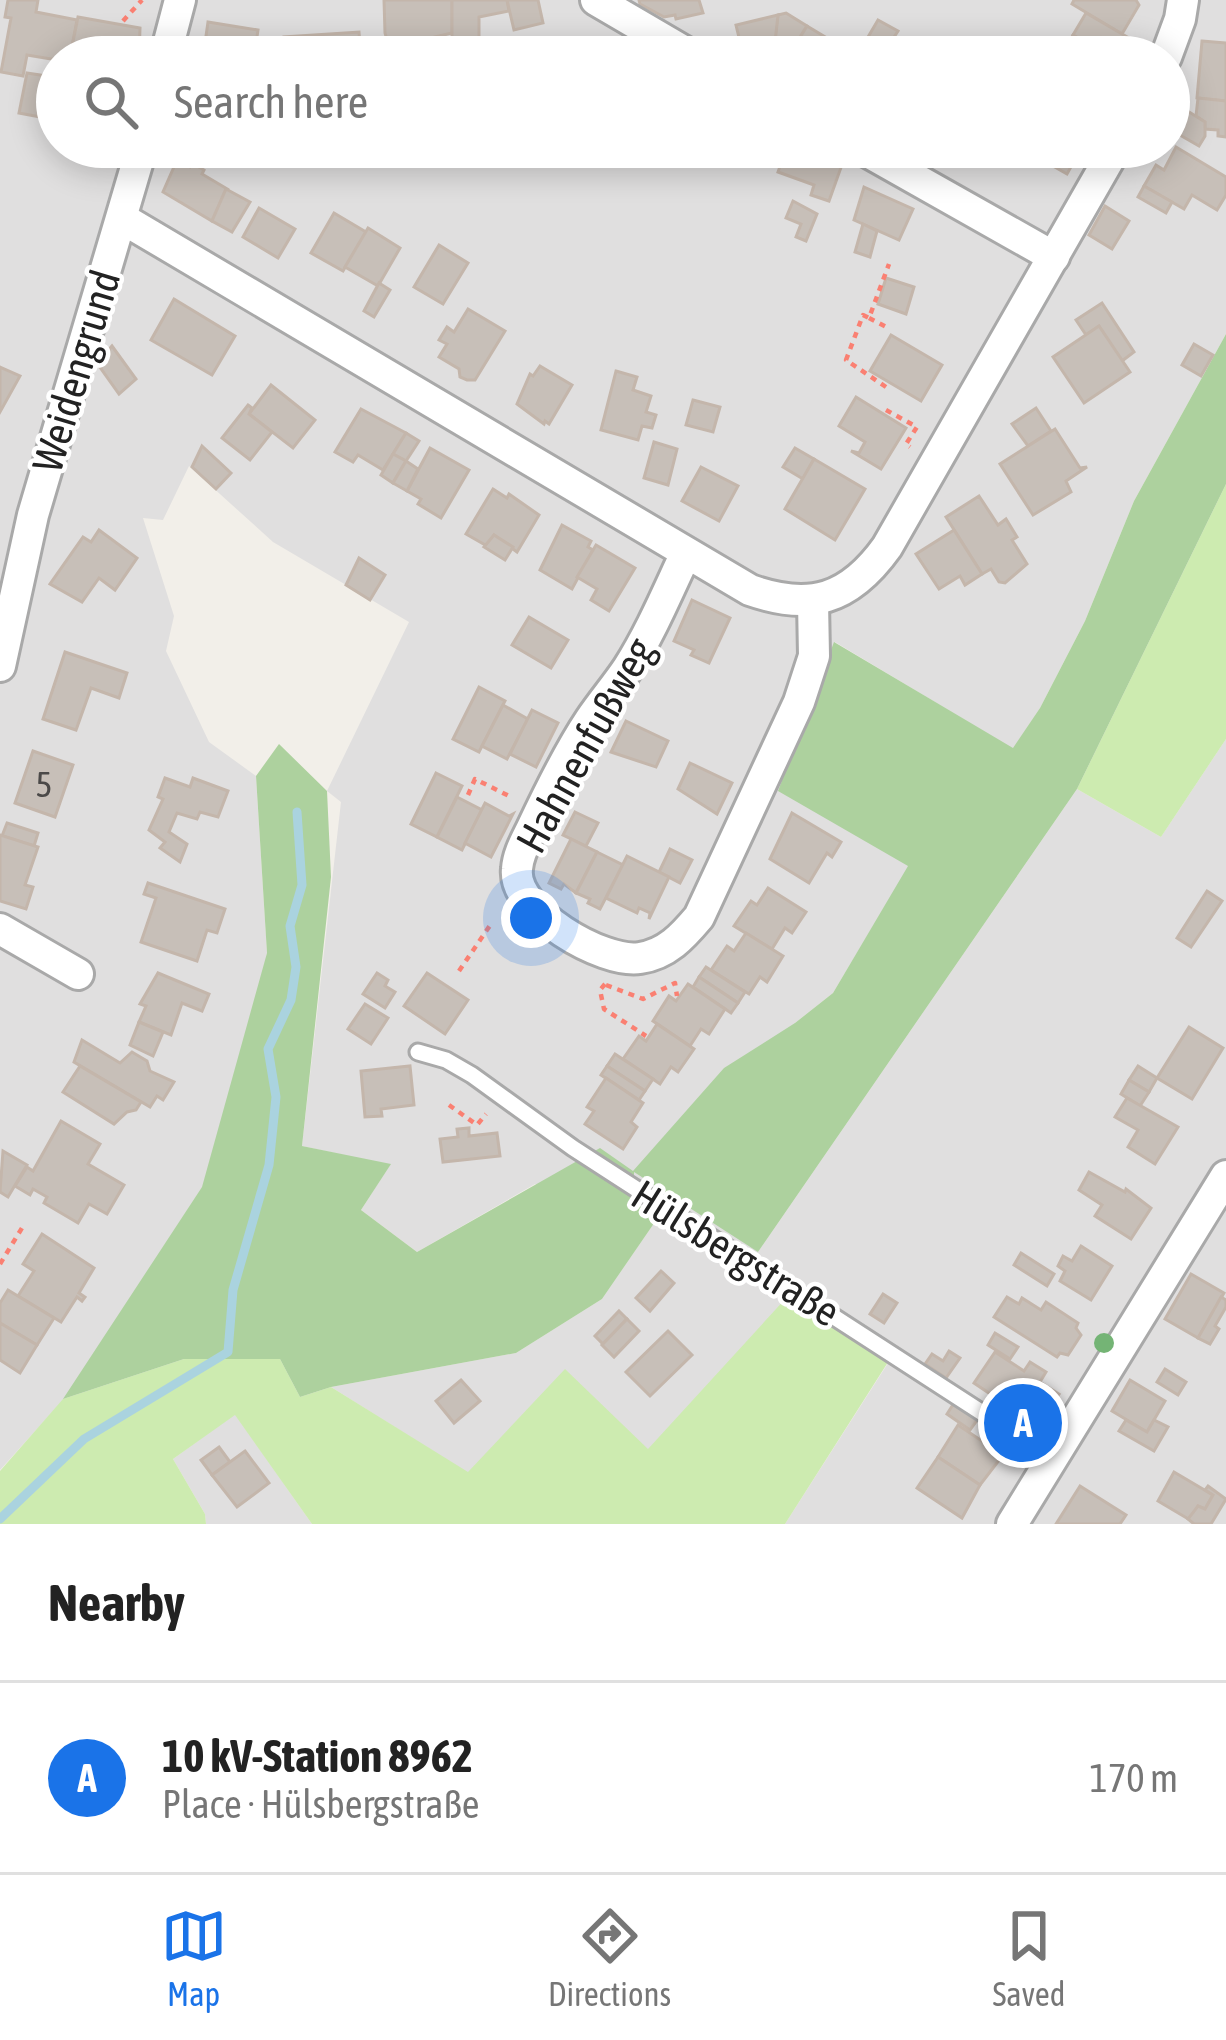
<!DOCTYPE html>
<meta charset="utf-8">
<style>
body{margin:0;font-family:"Asap Condensed",sans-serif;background:#f2f2f2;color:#222}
.you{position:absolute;left:531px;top:918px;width:42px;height:42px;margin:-30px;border:9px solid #fff;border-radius:50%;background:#1a73e8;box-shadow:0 0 0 18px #1a73e833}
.badge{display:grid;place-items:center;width:78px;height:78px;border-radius:50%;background:#1a73e8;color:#fff;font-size:39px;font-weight:700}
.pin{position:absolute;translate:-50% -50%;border:6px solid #fff;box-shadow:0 3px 12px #0006}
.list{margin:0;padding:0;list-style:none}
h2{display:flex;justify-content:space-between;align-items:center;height:156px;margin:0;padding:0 48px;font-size:51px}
h2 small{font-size:39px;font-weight:400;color:#767676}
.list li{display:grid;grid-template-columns:78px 1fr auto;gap:36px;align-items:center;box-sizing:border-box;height:192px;padding:0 48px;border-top:3px solid #e0e0e0}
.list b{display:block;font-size:45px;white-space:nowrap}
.list p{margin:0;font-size:39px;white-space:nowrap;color:#767676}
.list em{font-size:39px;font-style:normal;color:#767676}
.icon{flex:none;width:66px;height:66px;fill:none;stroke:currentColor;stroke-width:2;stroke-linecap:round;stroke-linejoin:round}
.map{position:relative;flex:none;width:1226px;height:1524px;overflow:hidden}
.search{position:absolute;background:#fff;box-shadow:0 6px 30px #0003;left:36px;right:36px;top:36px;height:132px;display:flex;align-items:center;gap:30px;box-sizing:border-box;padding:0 42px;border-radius:66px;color:#767676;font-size:45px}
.sheet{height:348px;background:#fff}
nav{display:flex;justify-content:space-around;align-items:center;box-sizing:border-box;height:168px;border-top:3px solid #e0e0e0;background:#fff;font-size:33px;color:#767676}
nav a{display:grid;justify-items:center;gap:6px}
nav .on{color:#1a73e8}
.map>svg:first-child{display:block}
.residential{fill:#e0dfdf;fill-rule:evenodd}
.grass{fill:#cdebb0}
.forest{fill:#add19e}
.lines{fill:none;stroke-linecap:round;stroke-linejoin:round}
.stream{stroke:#aad3df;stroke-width:9}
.building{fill:#c7bfb8;stroke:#c4b6ab;stroke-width:3}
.lane-casing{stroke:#a9a9a9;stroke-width:21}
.street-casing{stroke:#a9a9a9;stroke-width:36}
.path{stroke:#fa8072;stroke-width:4.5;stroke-dasharray:6 6;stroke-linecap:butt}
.lane{stroke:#fff;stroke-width:15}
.street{stroke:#fff;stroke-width:30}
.tree{fill:#74b475}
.labels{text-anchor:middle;stroke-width:9;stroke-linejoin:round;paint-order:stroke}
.number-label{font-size:36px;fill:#4b4948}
.street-label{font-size:42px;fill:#222;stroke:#fff}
</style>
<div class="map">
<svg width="1226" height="1524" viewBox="0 0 1226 1524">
<rect width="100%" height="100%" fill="#f2efe9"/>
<g class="residential">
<path d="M 0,0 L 1226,0 L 1226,334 L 1134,501 L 1085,621 L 1040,708 L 1013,749 L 835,642 L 909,866 L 833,993 L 795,1023 L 758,1252 L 1077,789 L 1161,837 L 1226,739 L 1226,1524 L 785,1524 L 890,1360 L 648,1450 L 550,1388 L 468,1473 L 331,1387 L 516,1353 L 602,1299 L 657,1219 L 535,1184 L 417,1252 L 361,1210 L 390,1165 L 302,1146 L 341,802 L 327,791 L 409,622 L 273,542 L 189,466 L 163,520 L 143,518 L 174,616 L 166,651 L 209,742 L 256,776 L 267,953 L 235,1137 L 64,1399 L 0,1470 ZM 57,57 L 1169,57 L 1169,147 L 57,147 Z"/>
<path d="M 235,1414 L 312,1524 L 206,1524 L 205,1514 L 173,1459 Z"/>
</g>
<g class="grass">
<path d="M 1226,484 L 1226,739 L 1161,837 L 1077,789 Z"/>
<path d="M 787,1297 L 890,1359 L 785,1524 L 312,1524 L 235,1415 L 173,1459 L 205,1514 L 206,1524 L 0,1524 L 0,1471 L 63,1399 L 184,1359 L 280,1359 L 300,1397 L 331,1387 L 468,1472 L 565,1369 L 648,1449 Z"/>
</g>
<path class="forest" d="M 1226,334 L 1226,484 L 1077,789 L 758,1252 L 634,1172 L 634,1202 L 657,1219 L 602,1299 L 516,1353 L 331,1387 L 300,1397 L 280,1359 L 184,1359 L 63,1399 L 202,1187 L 267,953 L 256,776 L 279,744 L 327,791 L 331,877 L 302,1146 L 391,1164 L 361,1210 L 417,1252 L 600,1148 L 633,1171 L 724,1068 L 795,1023 L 833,993 L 908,866 L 778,791 L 834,642 L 1013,748 L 1040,708 L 1085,621 L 1134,501 Z"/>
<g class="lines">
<path class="stream" d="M 0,1519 L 84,1439 L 228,1352 L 233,1290 L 269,1165 L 276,1097 L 268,1049 L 291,1000 L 296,967 L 290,926 L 302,885 L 297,812"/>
</g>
<g class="building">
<path d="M 8,0 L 38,0 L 36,12 L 77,20 L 70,57 L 57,57 L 57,60 L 27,55 L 23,76 L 1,72 L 11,18 L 5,17 Z"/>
<path d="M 384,0 L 452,0 L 452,33 L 435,37 L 439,57 L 392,57 L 385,33 Z"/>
<path d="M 452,0 L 507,0 L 509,11 L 479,17 L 479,40 L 452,46 Z"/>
<path d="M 507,0 L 538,0 L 543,23 L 514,30 Z"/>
<path d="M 639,0 L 699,0 L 703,13 L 676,19 L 675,15 L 664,17 L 640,4 Z"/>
<path d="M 1074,0 L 1136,0 L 1139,5 L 1122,34 L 1072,4 Z"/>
<path d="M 786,13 L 807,26 L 793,49 L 775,38 L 778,15 Z"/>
<path d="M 1086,13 L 1129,38 L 1118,57 L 1110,57 L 1073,35 Z"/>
<path d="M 778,15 L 775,42 L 742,50 L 736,25 Z"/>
<path d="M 78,17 L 140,28 L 139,57 L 70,57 Z"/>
<path d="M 878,20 L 898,31 L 881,57 L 862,57 L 858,54 Z"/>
<path d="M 208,22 L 258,30 L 254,57 L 203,57 Z"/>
<path d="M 807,26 L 847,50 L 843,57 L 788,57 Z"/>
<path d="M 359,32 L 361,57 L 285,57 L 284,37 Z"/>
<path d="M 1073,35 L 1110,57 L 1060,57 Z"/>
<path d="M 1202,41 L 1226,43 L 1226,101 L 1197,98 Z"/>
<path d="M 27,73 L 47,76 L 40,117 L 19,113 Z"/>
<path d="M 1198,98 L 1226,101 L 1226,137 L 1218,136 L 1218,130 L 1205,129 L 1205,122 L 1196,116 Z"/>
<path d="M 1186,110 L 1205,122 L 1205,136 L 1199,146 L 1173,131 Z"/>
<path d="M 787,147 L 811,147 L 844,159 L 829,201 L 811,195 L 814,185 L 778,172 Z"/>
<path d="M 1037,147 L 1082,147 L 1067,174 L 1032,154 Z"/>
<path d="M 1176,147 L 1226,177 L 1226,195 L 1217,210 L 1192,195 L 1184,209 L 1144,186 L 1156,165 L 1164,170 Z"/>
<path d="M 177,160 L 190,167 L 192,163 L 204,170 L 202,174 L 229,190 L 226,189 L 212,221 L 163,192 Z"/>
<path d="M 1144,186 L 1172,202 L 1166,213 L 1138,197 Z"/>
<path d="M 864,187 L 913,209 L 899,240 L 854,220 Z"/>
<path d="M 226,189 L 250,202 L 232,232 L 212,221 Z"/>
<path d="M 793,201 L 817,214 L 806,241 L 796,237 L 801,224 L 786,218 Z"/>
<path d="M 1105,206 L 1129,221 L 1112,249 L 1089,235 Z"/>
<path d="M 259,208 L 295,229 L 278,258 L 243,237 Z"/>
<path d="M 334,213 L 366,232 L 343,271 L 311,253 Z"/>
<path d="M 863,224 L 877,231 L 870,257 L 855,252 Z"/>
<path d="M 368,228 L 400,248 L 378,286 L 345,267 Z"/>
<path d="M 439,245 L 468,263 L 443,304 L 414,287 Z"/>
<path d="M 886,278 L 914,287 L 906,314 L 878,304 Z"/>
<path d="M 379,283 L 390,290 L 374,317 L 364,311 Z"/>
<path d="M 174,299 L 235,336 L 212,375 L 151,340 Z"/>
<path d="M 1102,303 L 1134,352 L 1122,361 L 1099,326 L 1086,335 L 1076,320 Z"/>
<path d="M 468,309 L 505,331 L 475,380 L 467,380 L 460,377 L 459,369 L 439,357 L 447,344 L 439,340 L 447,327 L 454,332 Z"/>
<path d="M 1099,326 L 1130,372 L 1084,403 L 1053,357 Z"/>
<path d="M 891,335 L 942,365 L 921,401 L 870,371 Z"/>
<path d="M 1194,344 L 1213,355 L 1201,376 L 1182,365 Z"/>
<path d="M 112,346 L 136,379 L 119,394 L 97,363 Z"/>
<path d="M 540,366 L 572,385 L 549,424 L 545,421 L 544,424 L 517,404 L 530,374 L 533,376 Z"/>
<path d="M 0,367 L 20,376 L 0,412 Z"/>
<path d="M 616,371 L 637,377 L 633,390 L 651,396 L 646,412 L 656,415 L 652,428 L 642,426 L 638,440 L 601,430 Z"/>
<path d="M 271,385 L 315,420 L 293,448 L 249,414 Z"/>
<path d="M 856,397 L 906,428 L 881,469 L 851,451 L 859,453 L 865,442 L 839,426 Z"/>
<path d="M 693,400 L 720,407 L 713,432 L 686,425 Z"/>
<path d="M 248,405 L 252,408 L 249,414 L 272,432 L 250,460 L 222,438 Z"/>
<path d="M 1036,408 L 1051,431 L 1028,446 L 1012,424 Z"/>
<path d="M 361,409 L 406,433 L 383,470 L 358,455 L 353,462 L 335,452 Z"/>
<path d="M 1055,429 L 1080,468 L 1087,467 L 1066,481 L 1071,492 L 1033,515 L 1000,464 Z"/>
<path d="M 406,433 L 419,441 L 406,461 L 393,454 Z"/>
<path d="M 654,442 L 677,449 L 668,485 L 644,478 Z"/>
<path d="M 202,446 L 231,473 L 216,489 L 192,467 Z"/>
<path d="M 430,448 L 469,470 L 441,518 L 418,504 L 421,499 L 407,491 Z"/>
<path d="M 795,448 L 814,459 L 803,479 L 783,467 Z"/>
<path d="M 393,454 L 406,461 L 393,483 L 381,475 Z"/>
<path d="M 814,459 L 865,489 L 835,540 L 785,509 Z"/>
<path d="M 406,461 L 418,469 L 407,491 L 393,483 Z"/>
<path d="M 701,467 L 738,486 L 719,521 L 682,501 Z"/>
<path d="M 493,489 L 507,498 L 509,494 L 539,515 L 517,552 L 494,535 L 487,546 L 466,534 Z"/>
<path d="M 979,496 L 998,525 L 1006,519 L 1017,537 L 1012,540 L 1027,564 L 1005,583 L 999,582 L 991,569 L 982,574 L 946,517 Z"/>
<path d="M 562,525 L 591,541 L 588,547 L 593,550 L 572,589 L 540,570 Z"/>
<path d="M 99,530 L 137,558 L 115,590 L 99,578 L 82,602 L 50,584 L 83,537 L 91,542 Z"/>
<path d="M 954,530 L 982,574 L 965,585 L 960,576 L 939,589 L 916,554 Z"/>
<path d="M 494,535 L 513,547 L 505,560 L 484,547 Z"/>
<path d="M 596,545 L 635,568 L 609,611 L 591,600 L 597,589 L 577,577 Z"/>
<path d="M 359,558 L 385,575 L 370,600 L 346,585 Z"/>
<path d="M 692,600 L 730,618 L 709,663 L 691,655 L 694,650 L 674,641 Z"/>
<path d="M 529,617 L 568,640 L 551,668 L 512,645 Z"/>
<path d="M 65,652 L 127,673 L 119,698 L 91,688 L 76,730 L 43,719 Z"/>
<path d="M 479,687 L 505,701 L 479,752 L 453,739 Z"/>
<path d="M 503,705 L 528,719 L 507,759 L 482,746 Z"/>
<path d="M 532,710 L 558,723 L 536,767 L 510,754 Z"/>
<path d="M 626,721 L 668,741 L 656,767 L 611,752 Z"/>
<path d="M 33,751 L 73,765 L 55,817 L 15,803 Z"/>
<path d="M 690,763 L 732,783 L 717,814 L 678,789 Z"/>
<path d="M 436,773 L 462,786 L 437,837 L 411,824 Z"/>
<path d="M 165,778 L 190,787 L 193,778 L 228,791 L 218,817 L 200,812 L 197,819 L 177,813 L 169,832 L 187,844 L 180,862 L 160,848 L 165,842 L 149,830 L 163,799 L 158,797 Z"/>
<path d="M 457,797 L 482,810 L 462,850 L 437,837 Z"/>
<path d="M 485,803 L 509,816 L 513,814 L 491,857 L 465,843 Z"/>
<path d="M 575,812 L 598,823 L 586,846 L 563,835 Z"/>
<path d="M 792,813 L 841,842 L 832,857 L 827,853 L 809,883 L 770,859 Z"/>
<path d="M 7,823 L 38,833 L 34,846 L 2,836 Z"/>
<path d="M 0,835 L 38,847 L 25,885 L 33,887 L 26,909 L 0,901 Z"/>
<path d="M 571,839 L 597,852 L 576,893 L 564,884 L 561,889 L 549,883 Z"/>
<path d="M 670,849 L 692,860 L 680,883 L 659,872 Z"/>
<path d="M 597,852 L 623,865 L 600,909 L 588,903 L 590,899 L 576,893 Z"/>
<path d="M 627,856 L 669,877 L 649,919 L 650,913 L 639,908 L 637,913 L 606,898 Z"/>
<path d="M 148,883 L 225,909 L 217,933 L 207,930 L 197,961 L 141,942 L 156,898 L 144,894 Z"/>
<path d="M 768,888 L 806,912 L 792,933 L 785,928 L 772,949 L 734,926 L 751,901 L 757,905 Z"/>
<path d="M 1207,891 L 1222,901 L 1191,947 L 1177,938 Z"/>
<path d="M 746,933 L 783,956 L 767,982 L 760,977 L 749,994 L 711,970 L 727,946 L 734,951 Z"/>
<path d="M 706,967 L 745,992 L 738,1003 L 699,977 Z"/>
<path d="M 158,973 L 209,994 L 202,1011 L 182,1003 L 171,1035 L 139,1022 L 146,1006 L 140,1004 Z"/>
<path d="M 377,973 L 388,980 L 385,986 L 395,992 L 385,1008 L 363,994 Z"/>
<path d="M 427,973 L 468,1000 L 445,1034 L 404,1006 Z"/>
<path d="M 699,977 L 738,1003 L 731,1013 L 693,987 Z"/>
<path d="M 688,984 L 725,1009 L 709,1034 L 701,1029 L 690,1046 L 653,1021 L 669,996 L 676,1001 Z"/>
<path d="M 365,1004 L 388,1018 L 371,1044 L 348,1029 Z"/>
<path d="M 139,1022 L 163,1032 L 153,1056 L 130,1045 Z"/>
<path d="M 657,1024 L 694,1049 L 678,1072 L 671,1067 L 660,1084 L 623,1059 L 639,1036 L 646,1041 Z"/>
<path d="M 1189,1027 L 1223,1048 L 1192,1099 L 1157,1078 Z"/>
<path d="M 82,1040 L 120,1063 L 132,1052 L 147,1061 L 150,1071 L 174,1082 L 163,1100 L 157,1096 L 150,1107 L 74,1062 Z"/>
<path d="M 615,1054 L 653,1079 L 645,1091 L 607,1066 Z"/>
<path d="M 80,1066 L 141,1102 L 136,1110 L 127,1112 L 114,1124 L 63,1092 Z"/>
<path d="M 410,1066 L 414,1105 L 381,1109 L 382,1116 L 365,1117 L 361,1071 Z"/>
<path d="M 607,1066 L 645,1091 L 639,1100 L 601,1075 Z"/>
<path d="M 1138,1066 L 1157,1078 L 1149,1092 L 1129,1080 Z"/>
<path d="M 606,1078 L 643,1103 L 631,1122 L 637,1127 L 623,1149 L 585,1124 L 594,1111 L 587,1107 Z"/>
<path d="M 1129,1080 L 1149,1092 L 1140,1106 L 1121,1094 Z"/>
<path d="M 1127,1098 L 1178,1127 L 1155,1164 L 1128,1147 L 1138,1130 L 1115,1117 Z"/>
<path d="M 61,1121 L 100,1144 L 88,1164 L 124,1185 L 107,1214 L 89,1204 L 78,1223 L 44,1203 L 47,1197 L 33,1189 L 30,1195 L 15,1186 L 27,1167 L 33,1171 Z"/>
<path d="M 469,1128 L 469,1136 L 497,1133 L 500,1156 L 443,1162 L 440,1139 L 458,1137 L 457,1129 Z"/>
<path d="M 3,1151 L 27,1165 L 8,1197 L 0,1192 Z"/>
<path d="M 1089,1172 L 1125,1192 L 1126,1189 L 1151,1208 L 1131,1239 L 1095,1216 L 1102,1205 L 1079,1190 Z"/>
<path d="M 42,1234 L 94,1268 L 79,1293 L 85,1297 L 82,1301 L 77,1297 L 61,1322 L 18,1296 L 34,1271 L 23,1264 Z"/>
<path d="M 1081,1246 L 1112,1266 L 1091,1300 L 1060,1281 L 1065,1271 L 1058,1266 L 1063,1256 L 1072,1261 Z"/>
<path d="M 1021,1253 L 1054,1274 L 1047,1286 L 1014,1265 Z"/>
<path d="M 661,1271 L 674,1283 L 650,1311 L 636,1298 Z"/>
<path d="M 1191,1274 L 1224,1293 L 1198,1338 L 1165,1319 Z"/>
<path d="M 8,1290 L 54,1318 L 37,1345 L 0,1323 L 0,1303 Z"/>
<path d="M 883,1294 L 897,1303 L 884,1323 L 870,1314 Z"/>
<path d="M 1007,1297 L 1019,1304 L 1022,1298 L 1041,1310 L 1046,1302 L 1078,1323 L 1076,1328 L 1081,1335 L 1068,1355 L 1060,1353 L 1057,1357 L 994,1317 Z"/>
<path d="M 1221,1297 L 1226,1300 L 1226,1307 L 1215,1326 L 1219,1329 L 1210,1344 L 1198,1338 Z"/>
<path d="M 619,1311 L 627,1319 L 603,1344 L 595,1336 Z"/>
<path d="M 627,1319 L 639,1331 L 614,1357 L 602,1345 Z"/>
<path d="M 0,1323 L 37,1345 L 20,1373 L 0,1360 Z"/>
<path d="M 668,1331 L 692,1355 L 650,1396 L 626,1372 Z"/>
<path d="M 995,1333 L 1018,1347 L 1010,1359 L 988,1345 Z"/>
<path d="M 949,1351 L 960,1358 L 946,1378 L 925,1364 L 932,1354 L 943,1361 Z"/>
<path d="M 995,1352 L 1024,1371 L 1030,1362 L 1046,1372 L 1040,1382 L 1059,1394 L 1035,1424 L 974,1383 Z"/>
<path d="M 1165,1369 L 1186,1382 L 1178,1395 L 1157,1382 Z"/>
<path d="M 461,1380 L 480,1401 L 454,1423 L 436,1401 Z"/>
<path d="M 1130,1380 L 1165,1401 L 1147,1432 L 1112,1411 Z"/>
<path d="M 954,1403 L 978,1419 L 970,1430 L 947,1414 Z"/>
<path d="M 1126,1420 L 1147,1432 L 1154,1420 L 1168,1427 L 1154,1451 L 1119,1431 Z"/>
<path d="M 958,1425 L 1003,1455 L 980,1485 L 938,1457 Z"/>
<path d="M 219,1447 L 230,1462 L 212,1475 L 201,1460 Z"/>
<path d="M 245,1451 L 269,1483 L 237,1507 L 212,1475 Z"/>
<path d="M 938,1457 L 980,1485 L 962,1518 L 917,1488 Z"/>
<path d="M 1174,1472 L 1213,1495 L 1205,1509 L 1198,1506 L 1190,1520 L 1158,1501 Z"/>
<path d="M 1080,1486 L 1126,1515 L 1120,1524 L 1056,1524 Z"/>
<path d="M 1208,1486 L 1226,1499 L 1211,1524 L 1194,1524 L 1188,1519 L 1198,1506 L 1205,1509 L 1213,1495 L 1205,1490 Z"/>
</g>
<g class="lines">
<defs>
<path id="lane" d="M 418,1052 L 446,1060 L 472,1075 L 573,1148 L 1052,1458"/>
<g id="street">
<path d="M 596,0 L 690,55 L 706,57"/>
<path d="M 165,57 L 180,0"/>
<path d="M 1166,57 L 1180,19 L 1183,0"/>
<path d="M 859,147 L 1054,257"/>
<path d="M 123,219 L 750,590 C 810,611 849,600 887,547 L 1116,147"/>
<path d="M 686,553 C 668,591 651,632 628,668 C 616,686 602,702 590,720 C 568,753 550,790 533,826 C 527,839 518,853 517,869 C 512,911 603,964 640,958 C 667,954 683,936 699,917 L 799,702 L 814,656 L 813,602"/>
<path d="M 0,666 L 33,515 L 142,147"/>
<path d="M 0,929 L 78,974"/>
<path d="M 1012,1524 L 1226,1176"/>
</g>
</defs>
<use href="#lane" class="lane-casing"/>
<use href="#street" class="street-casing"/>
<g class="path">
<path d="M 123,21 L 142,0"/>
<path d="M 869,318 L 890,329"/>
<path d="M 886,387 L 846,360 L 863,315 L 869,318 L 889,264"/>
<path d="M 886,410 L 917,427 L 906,444 L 910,447"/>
<path d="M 468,795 L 475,779 L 513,798"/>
<path d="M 459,971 L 491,924"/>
<path d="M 605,984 L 600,990 L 604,1009 L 646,1036"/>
<path d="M 606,985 L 643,999 L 675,983 L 677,996"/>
<path d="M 449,1105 L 477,1125 L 486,1114"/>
<path d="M 0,1264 L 22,1228"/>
</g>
<use href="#lane" class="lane"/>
<use href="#street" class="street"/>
</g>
<circle class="tree" cx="1104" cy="1343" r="10"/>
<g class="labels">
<g class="number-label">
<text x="44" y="797">5</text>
</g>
<g class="street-label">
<text transform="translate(76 371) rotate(-73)" y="15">Weidengrund</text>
<text transform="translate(585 745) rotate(-61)" y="15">Hahnenfußweg</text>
<text transform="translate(736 1253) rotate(32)" y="15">Hülsbergstraße</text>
</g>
</g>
</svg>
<div class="you"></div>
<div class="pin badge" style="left:1023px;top:1423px">A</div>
<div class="search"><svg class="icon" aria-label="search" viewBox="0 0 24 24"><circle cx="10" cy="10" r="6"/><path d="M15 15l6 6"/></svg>Search here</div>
</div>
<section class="sheet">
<h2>Nearby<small></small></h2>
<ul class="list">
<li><span class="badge">A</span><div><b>10 kV-Station 8962</b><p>Place · Hülsbergstraße</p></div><em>170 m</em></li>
</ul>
</section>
<nav>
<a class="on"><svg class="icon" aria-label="map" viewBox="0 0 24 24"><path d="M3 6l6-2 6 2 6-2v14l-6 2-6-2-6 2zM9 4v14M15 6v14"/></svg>Map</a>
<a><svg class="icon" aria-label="directions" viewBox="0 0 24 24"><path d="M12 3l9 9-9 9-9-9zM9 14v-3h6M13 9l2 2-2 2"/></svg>Directions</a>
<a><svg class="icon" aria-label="saved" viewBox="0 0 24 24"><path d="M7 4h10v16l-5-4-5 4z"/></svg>Saved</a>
</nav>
